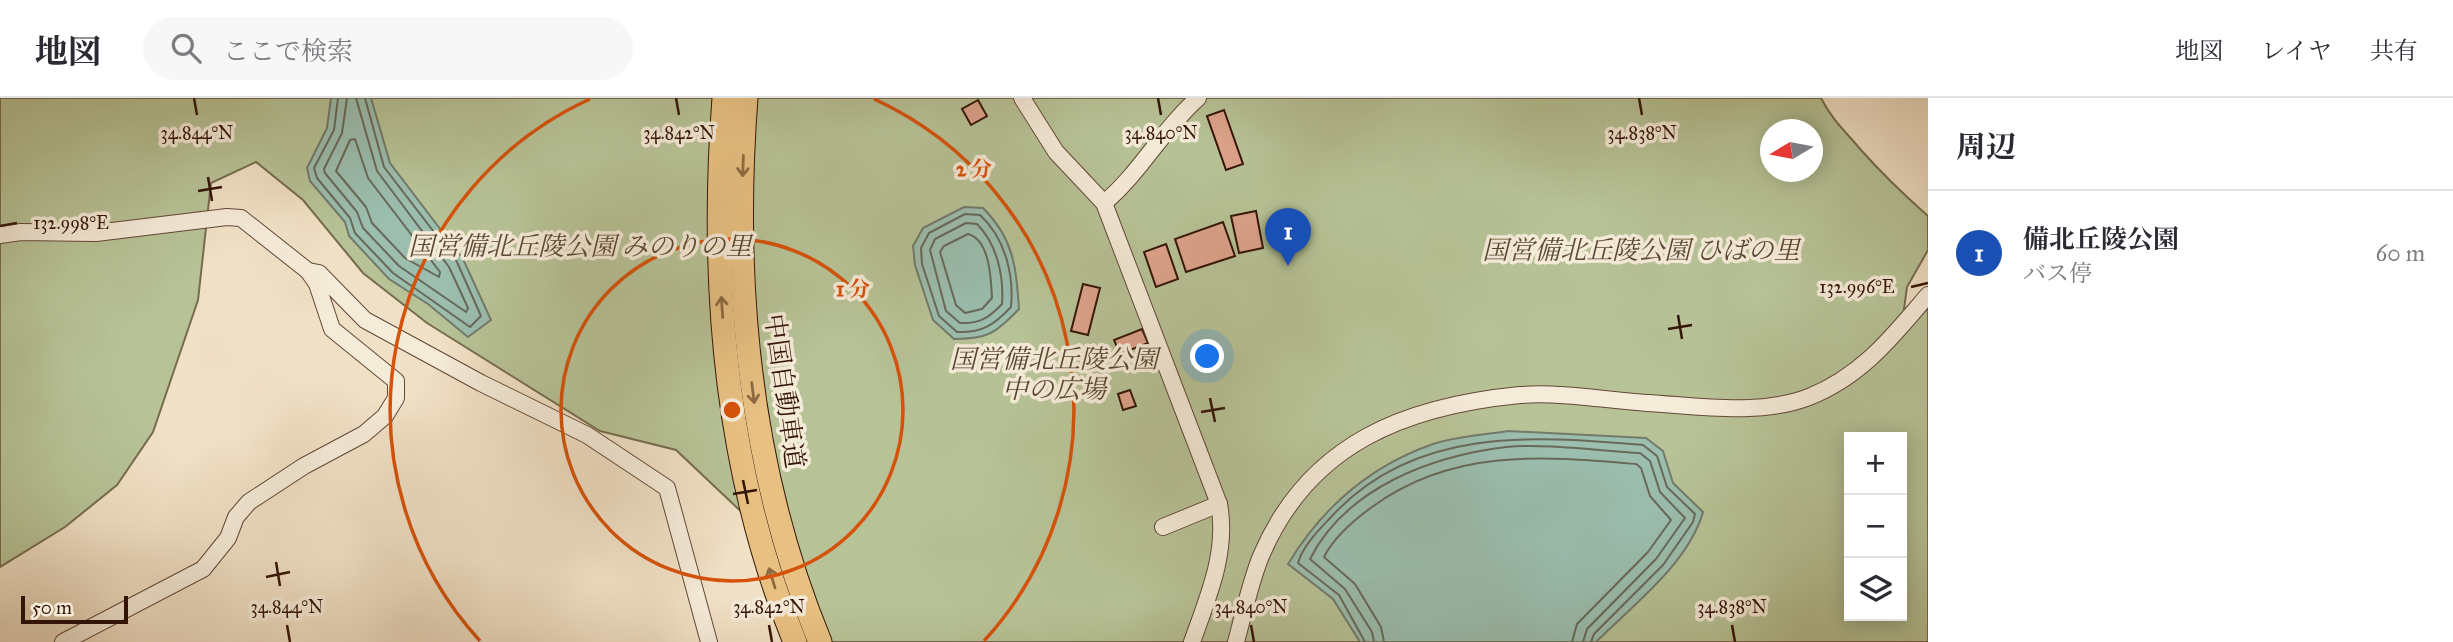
<!DOCTYPE html>
<html lang="ja">
<meta charset="utf-8">
<style>
body{margin:0;font-family:"IM FELL Great Primer","Noto Serif JP",serif;background:#f7f7f7;color:#2b2b33}
.controls{position:absolute;right:21px;bottom:21px;display:grid;overflow:hidden;border-radius:0px;box-shadow:0 4px 18px #0003}
.controls button{width:63px;height:63px;display:grid;place-items:center;padding:0;border:0;border-bottom:2px solid #e1e1e2;background:#fff;color:#2b2b33;font:35px sans-serif}
.compass{position:absolute;left:1760px;top:21px;width:63px;height:63px;border-radius:50%;background:#fff;box-shadow:0 4px 18px #0003;rotate:260deg}
.scale{position:absolute;left:21px;bottom:18px;width:107px;box-sizing:border-box;padding-left:7px;border:4px solid #341406;border-top:0;font-size:19px;line-height:24px;white-space:nowrap;color:#341406;-webkit-text-stroke:5px #f5ebd9;paint-order:stroke}
.you{position:absolute;left:1208px;top:259px;width:24px;height:24px;margin:-18px;border:5px solid #fff;border-radius:50%;background:#1a73e8;box-shadow:0 0 0 10px #1a73e833}
.badge{display:grid;place-items:center;width:46px;height:46px;border-radius:50%;background:#8f2418;color:#fff;font-size:23px;font-weight:700}
.pin{position:absolute;translate:-50% -58px;filter:drop-shadow(0 2px 4px #0008)}
.pin::after{content:'';position:absolute;top:37px;width:24px;height:21px;background:inherit;clip-path:polygon(0 0,100% 0,50% 100%)}
.list{margin:0;padding:0;list-style:none}
h2{display:flex;justify-content:space-between;align-items:center;height:91px;margin:0;padding:0 28px;font-size:30px}
h2 small{font-size:23px;font-weight:400;color:#7c7c81}
.list li{display:grid;grid-template-columns:46px 1fr auto;gap:21px;align-items:center;box-sizing:border-box;height:126px;padding:0 28px;border-top:2px solid #e1e1e2}
.list b{display:block;font-size:26px;white-space:nowrap}
.list p{margin:0;font-size:23px;white-space:nowrap;color:#7c7c81}
.list em{font-size:23px;font-style:normal;color:#7c7c81}
.icon{flex:none;width:38px;height:38px;fill:none;stroke:currentColor;stroke-width:2;stroke-linecap:round;stroke-linejoin:round}
.map{position:relative;flex:none;width:1928px;height:544px;overflow:hidden}
header{display:flex;align-items:center;gap:42px;box-sizing:border-box;height:98px;padding:0 35px;background:#fff;border-bottom:2px solid #e1e1e2}
header strong{font-size:33px}
nav{display:flex;gap:38px;margin-inline-start:auto;font-size:24px}
.search{width:490px;height:63px;background:#f7f7f7;display:flex;align-items:center;gap:18px;box-sizing:border-box;padding:0 24px;border-radius:38px;color:#7c7c81;font-size:26px}
main{display:flex}
aside{flex:1;background:#fff}
.map>svg:first-child{display:block}
.green{fill:#b7c397;stroke:#766c4e;stroke-width:2;fill-rule:evenodd}
.water{fill:#9bbeaf;stroke:#727a6b;stroke-width:2}
.lines{fill:none;stroke-linecap:round;stroke-linejoin:round}
.shore{stroke:#68695a;stroke-width:2}
.building{fill:#dda38b;stroke:#341406;stroke-width:2}
.minor-casing{stroke:#634736;stroke-width:18}
.highway-casing{stroke:#341406;stroke-width:25}
.minor{stroke:#f5ebd9;stroke-width:16}
.highway{stroke:#e8c082;stroke-width:23}
.oneway{stroke:#8e6a44}
.ticks{fill:none;stroke:#341406;stroke-width:2.5}
.ring{fill:none;stroke:#d6520b;stroke-width:3.5}
.labels{text-anchor:middle;stroke-width:7;stroke-linejoin:round;paint-order:stroke}
.park-label{font-size:26px;font-style:italic;fill:#5b4932;stroke:#f5ebd9}
.street-label{font-size:26px;fill:#341406;stroke:#f5ebd9}
.ticks-label{font-size:18px;text-anchor:middle;fill:#341406;stroke:#f5ebd9;stroke-width:7;stroke-linejoin:round;paint-order:stroke}
.centre{fill:#d6520b;stroke:#f5ebd9;stroke-width:3.5}
.ring-label{font-size:21px;text-anchor:middle;font-weight:bold;fill:#d6520b;stroke:#f5ebd9;stroke-width:7;stroke-linejoin:round;paint-order:stroke}
</style>
<header>
<strong>地図</strong>
<div class="search"><svg class="icon" aria-label="search" viewBox="0 0 24 24"><circle cx="10" cy="10" r="6"/><path d="M15 15l6 6"/></svg>ここで検索</div>
<nav><a>地図</a><a>レイヤ</a><a>共有</a></nav>
</header>
<main>
<div class="map">
<svg width="1928" height="544" viewBox="0 0 1928 544">
<rect width="100%" height="100%" fill="#f0e0c5"/>
<filter id="stains"><feTurbulence type="fractalNoise" baseFrequency=".00286" numOctaves="4"/><feColorMatrix values="0 0 0 0 .2 0 0 0 0 .09 0 0 0 0 .02 0 0 0 .5 -.17"/></filter>
<radialGradient id="worn" r=".72"><stop offset=".6" stop-color="#630" stop-opacity="0"/><stop offset="1" stop-color="#630" stop-opacity=".3"/></radialGradient>
<path class="green" d="M 0,0 L 1821,0 C 1832,22 1846,34 1861,52 C 1884,78 1902,95 1928,118 L 1928,152 L 1907,189 L 1900,240 L 1924,212 L 1928,212 L 1928,544 L 831,544 L 804,473 L 676,352 L 600,333 L 427,225 L 363,175 L 303,102 L 256,64 L 211,85 L 198,202 L 153,334 L 117,387 L 65,429 L 0,469 ZM 1770,32 L 1812,32 L 1812,74 L 1770,74 ZM 1849,339 L 1902,339 L 1902,518 L 1849,518 Z"/>
<g class="water">
<path d="M 331,0 L 371,0 L 390,65 L 463,161 L 491,222 L 468,239 L 428,206 L 389,181 L 349,138 L 345,124 L 310,83 L 307,70 L 327,30 Z"/>
<path d="M 964,109 L 983,110 C 1014,141 1016,169 1019,211 C 996,235 988,241 954,241 L 933,222 L 915,167 L 913,148 L 923,130 Z"/>
<path d="M 1508,333 L 1646,340 L 1663,353 L 1673,385 L 1703,414 C 1688,466 1633,507 1596,544 L 1360,544 L 1333,501 L 1288,466 C 1322,410 1370,368 1433,346 C 1456,338 1484,337 1508,333 Z"/>
</g>
<g class="lines">
<g class="shore">
<path d="M 338,0 L 334,32 L 314,70 L 317,80 L 350,120 L 355,135 L 393,175 L 470,229 L 481,218 L 457,164 L 384,69 L 365,0"/>
<path d="M 347,0 L 342,35 L 324,71 L 325,75 L 357,114 L 363,130 L 399,168 L 466,214 L 468,210 L 449,169 L 377,73 L 356,0"/>
<path d="M 355,41 L 368,80 L 440,174 L 439,179 L 405,160 L 372,125 L 366,109 L 336,73 L 350,42 Z"/>
<path d="M 965,116 L 980,117 C 1005,140 1014,176 1011,209 C 994,227 982,235 957,234 L 939,218 L 922,166 L 921,150 L 929,135 Z"/>
<path d="M 966,125 L 977,126 C 997,146 1004,178 1002,206 C 989,220 979,226 960,225 L 946,213 L 930,152 L 935,141 Z"/>
<path d="M 968,136 C 990,142 991,181 992,200 L 982,211 L 965,215 L 956,207 L 940,154 L 944,148 Z"/>
<path d="M 1365,544 L 1339,497 L 1298,465 C 1303,447 1320,431 1332,418 C 1415,328 1532,338 1643,347 L 1657,358 L 1667,389 L 1695,416 L 1693,424 L 1663,467 L 1594,536 L 1591,544"/>
<path d="M 1374,544 L 1372,534 L 1345,491 L 1310,461 C 1346,390 1431,358 1506,349 C 1542,345 1602,353 1640,355 L 1650,363 L 1660,394 L 1685,420 L 1656,461 L 1587,531 L 1583,544"/>
<path d="M 1384,544 L 1381,529 L 1355,486 L 1324,459 C 1334,439 1354,422 1372,409 C 1452,350 1542,358 1636,366 L 1641,370 L 1650,398 L 1671,422 L 1648,454 L 1577,526 L 1572,544"/>
</g>
</g>
<g class="building">
<path d="M 978,2 L 987,18 L 971,27 L 962,11 Z"/>
<path d="M 1224,12 L 1243,66 L 1226,72 L 1207,18 Z"/>
<path d="M 1256,113 L 1263,150 L 1239,155 L 1231,118 Z"/>
<path d="M 1223,124 L 1235,158 L 1186,174 L 1175,141 Z"/>
<path d="M 1166,146 L 1178,181 L 1156,189 L 1144,154 Z"/>
<path d="M 1083,186 L 1100,190 L 1088,237 L 1071,233 Z"/>
<path d="M 1142,231 L 1148,245 L 1120,256 L 1114,242 Z"/>
<path d="M 1130,292 L 1136,308 L 1123,312 L 1118,296 Z"/>
</g>
<g class="lines">
<defs>
<g id="minor">
<path d="M 1022,0 L 1056,54 L 1104,105 L 1219,406 C 1228,454 1208,499 1192,544"/>
<path d="M 1104,105 C 1140,75 1162,32 1198,0"/>
<path d="M 0,137 L 21,134 L 96,135 L 227,119 L 241,120 L 308,173"/>
<path d="M 1163,429 L 1219,406"/>
<path d="M 63,544 L 203,471 L 228,440 L 236,419 L 249,404 L 304,368 L 364,336 L 385,318 L 396,300 L 396,283 L 332,231 L 317,186 L 308,173 L 319,175 L 365,222 L 481,285 L 587,337 L 667,390 L 709,544"/>
<path d="M 1236,544 C 1244,515 1250,485 1261,458 C 1309,345 1406,308 1520,297 C 1561,294 1606,302 1647,305 C 1698,308 1760,318 1809,299 C 1862,278 1893,238 1928,197"/>
</g>
<g id="highway">
<path d="M 724,0 C 710,183 725,373 795,544"/>
<path d="M 746,0 C 732,184 749,372 820,544"/>
</g>
</defs>
<use href="#minor" class="minor-casing"/>
<use href="#highway" class="highway-casing"/>
<use href="#minor" class="minor"/>
<use href="#highway" class="highway"/>
</g>
<defs><path id="oneway-shaft" d="M-6 0H5M1.5-3L5.5 0L1.5 3" fill="none" stroke-width="1.6" stroke-linecap="round" stroke-linejoin="round" transform="scale(1.75)"/></defs>
<g class="oneway">
<use href="#oneway-shaft" transform="translate(743 68) rotate(92)"/>
<use href="#oneway-shaft" transform="translate(722 209) rotate(-94)"/>
<use href="#oneway-shaft" transform="translate(753 295) rotate(83)"/>
<use href="#oneway-shaft" transform="translate(772 480) rotate(-107)"/>
</g>
<path class="ticks" d="M 194,0 L 197,17M 676,0 L 679,17M 1158,0 L 1161,17M 1639,0 L 1642,17M 208,79 L 212,103M 198,93 L 222,89M 0,128 L 17,125M 1911,189 L 1928,185M 1678,217 L 1682,241M 1668,231 L 1692,227M 1210,300 L 1215,324M 1201,314 L 1225,310M 743,382 L 748,406M 733,396 L 757,392M 276,464 L 280,488M 266,479 L 290,474M 287,527 L 290,544M 769,527 L 772,544M 1251,527 L 1254,544M 1732,527 L 1735,544"/>
<g class="ring">
<circle cx="732" cy="312" r="171"/>
<path d="M480 543A342 342 0 0 1 590 1M874 1A342 342 0 0 1 984 543"/>
</g>
<g class="labels">
<g class="park-label">
<text x="580" y="157">国営備北丘陵公園 みのりの里</text>
<text x="1641" y="161">国営備北丘陵公園 ひばの里</text>
<text x="1054" y="270">国営備北丘陵公園<tspan x="1054" dy="30">中の広場</tspan></text>
</g>
<g class="street-label">
<text transform="translate(785 293) rotate(82)" y="9">中国自動車道</text>
</g>
</g>
<g class="ticks-label">
<text x="197" y="41">34.844°N</text>
<text x="679" y="41">34.842°N</text>
<text x="1161" y="41">34.840°N</text>
<text x="1642" y="41">34.838°N</text>
<text x="71" y="131">132.998°E</text>
<text x="1857" y="195">132.996°E</text>
<text x="287" y="515">34.844°N</text>
<text x="769" y="515">34.842°N</text>
<text x="1251" y="515">34.840°N</text>
<text x="1732" y="515">34.838°N</text>
</g>
<circle cx="732" cy="312" r="10" class="centre"/>
<g class="ring-label">
<text x="974" y="78">2 分</text>
<text x="853" y="198">1 分</text>
</g>
<rect width="100%" height="100%" filter="url(#stains)"/>
<rect width="100%" height="100%" fill="url(#worn)"/>
</svg>
<div class="controls">
<button>+</button>
<button>−</button>
<button><svg class="icon" aria-label="layers" viewBox="0 0 24 24"><path d="M12 4l9 5-9 5-9-5zM3 14l9 5 9-5"/></svg></button>
</div>
<svg class="compass" viewBox="-18 -18 36 36"><path d="M0-13l5 13h-10z" fill="#e53935"/><path d="M0 13l5-13h-10z" fill="#7c7c81"/></svg>
<div class="scale">50 m</div>
<div class="you"></div>
<div class="pin badge" style="left:1288px;top:168px;background:#1a4fb4">1</div>
</div>
<aside>
<h2>周辺<small></small></h2>
<ul class="list">
<li><span class="badge" style="background:#1a4fb4">1</span><div><b>備北丘陵公園</b><p>バス停</p></div><em>60 m</em></li>
</ul>
</aside>
</main>
